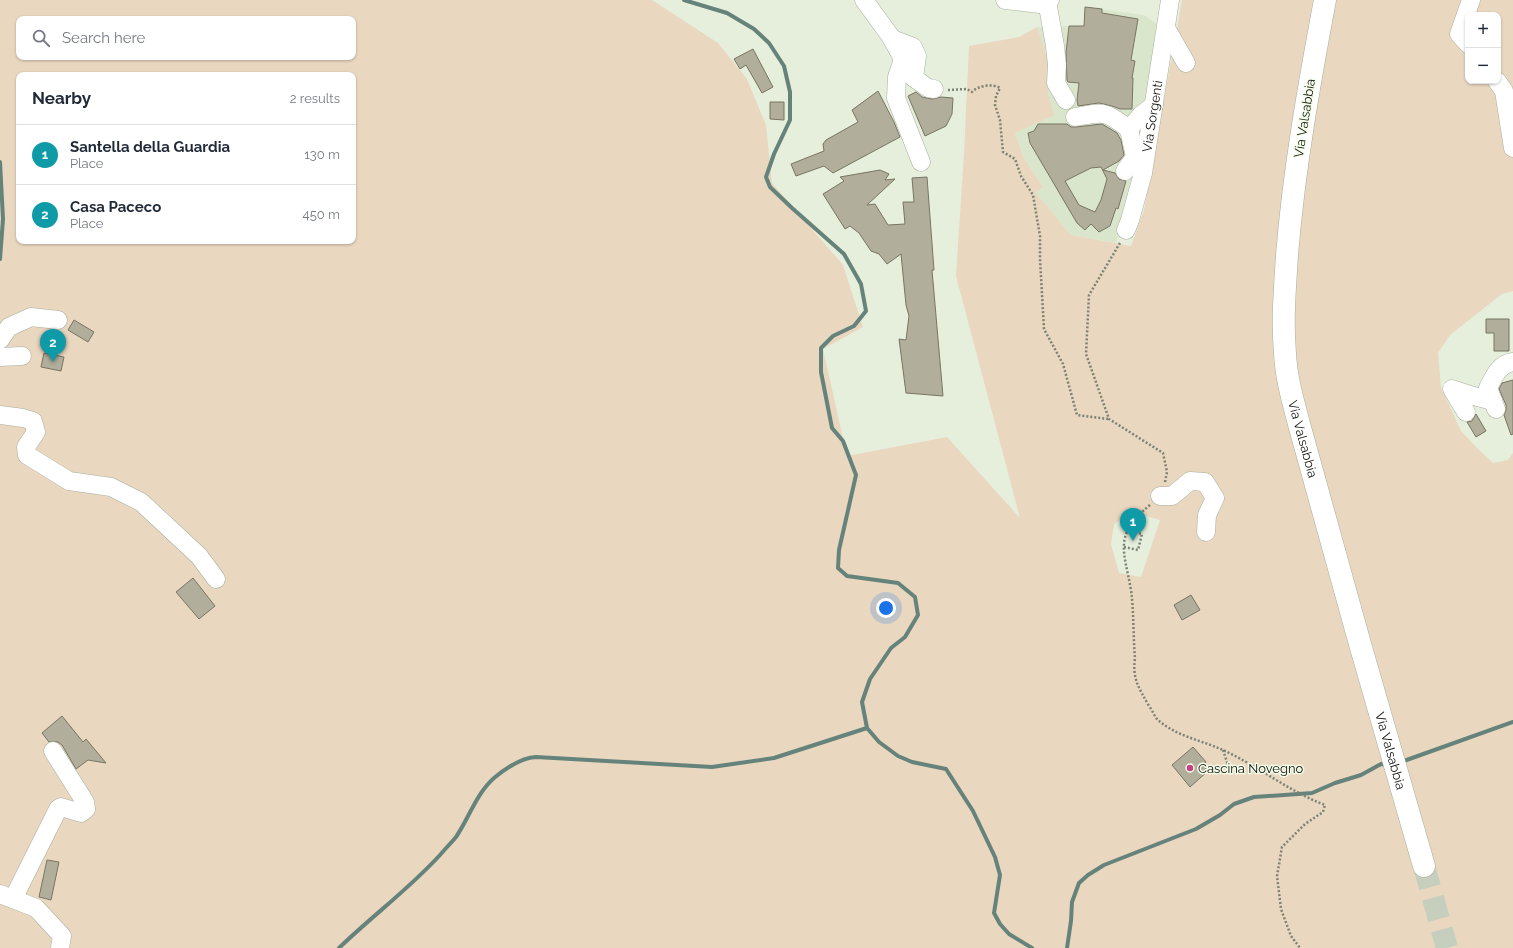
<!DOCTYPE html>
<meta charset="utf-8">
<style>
body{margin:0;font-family:Raleway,sans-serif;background:#f6f6f7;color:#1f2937}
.controls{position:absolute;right:12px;top:12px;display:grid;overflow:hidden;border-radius:8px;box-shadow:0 1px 3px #0004}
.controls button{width:36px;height:36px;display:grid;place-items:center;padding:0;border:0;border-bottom:1px solid #e0e1e3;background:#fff;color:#1f2937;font:20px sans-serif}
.you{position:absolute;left:886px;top:608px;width:14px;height:14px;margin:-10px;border:3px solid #fff;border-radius:50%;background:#1a73e8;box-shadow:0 0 0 6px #1a73e833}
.badge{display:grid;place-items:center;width:26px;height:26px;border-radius:50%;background:#c54184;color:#fff;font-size:13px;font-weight:700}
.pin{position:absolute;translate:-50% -33px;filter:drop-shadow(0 1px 2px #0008)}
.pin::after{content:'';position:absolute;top:21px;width:14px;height:12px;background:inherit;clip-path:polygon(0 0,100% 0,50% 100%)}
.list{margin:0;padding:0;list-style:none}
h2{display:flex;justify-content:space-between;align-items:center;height:52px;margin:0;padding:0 16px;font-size:17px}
h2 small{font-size:13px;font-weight:400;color:#747a83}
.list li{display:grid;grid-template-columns:26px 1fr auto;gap:12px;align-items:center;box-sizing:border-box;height:60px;padding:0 16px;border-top:1px solid #e0e1e3}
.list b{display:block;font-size:15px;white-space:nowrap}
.list p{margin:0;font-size:13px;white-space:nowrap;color:#747a83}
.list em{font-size:13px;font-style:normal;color:#747a83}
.icon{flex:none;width:22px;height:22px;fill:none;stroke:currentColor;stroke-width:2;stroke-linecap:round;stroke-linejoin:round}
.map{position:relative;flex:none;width:1513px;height:948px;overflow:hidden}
.search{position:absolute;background:#fff;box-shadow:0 1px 3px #0004;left:16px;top:16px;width:340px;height:44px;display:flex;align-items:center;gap:10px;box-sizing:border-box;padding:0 14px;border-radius:8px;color:#747a83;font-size:15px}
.panel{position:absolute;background:#fff;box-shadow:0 1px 3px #0004;left:16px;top:72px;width:340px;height:172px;border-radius:8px}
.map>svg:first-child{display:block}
.built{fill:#dae6cc}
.green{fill:#e9d7c0;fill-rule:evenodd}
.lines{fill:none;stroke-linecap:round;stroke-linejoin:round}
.stream{stroke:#66837b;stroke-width:4}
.building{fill:#b1ae9b;stroke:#787563;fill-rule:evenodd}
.major-tunnel{stroke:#c6cebd;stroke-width:22;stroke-dasharray:22 11;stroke-linecap:butt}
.minor-casing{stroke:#a7af9d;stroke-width:19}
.major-casing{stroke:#a7af9d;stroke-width:23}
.path{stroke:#7c8275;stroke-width:2.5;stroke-dasharray:2 2;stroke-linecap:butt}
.minor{stroke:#fff;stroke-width:18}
.major{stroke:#fff;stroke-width:22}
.poi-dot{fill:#c54184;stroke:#f4fde9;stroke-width:1.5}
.labels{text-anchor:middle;stroke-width:3;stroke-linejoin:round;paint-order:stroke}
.street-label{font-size:13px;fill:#11140e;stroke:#f4fde9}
.poi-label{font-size:13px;fill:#11140e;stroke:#f4fde9;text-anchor:start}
</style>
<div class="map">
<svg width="1513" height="948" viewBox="0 0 1513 948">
<rect width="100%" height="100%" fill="#e6efdc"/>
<path class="built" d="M 1085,7 L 1144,15 L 1160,26 L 1128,206 L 1116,243 L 1071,235 L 1036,193 L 1043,187 L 1024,158 L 1015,133 L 1053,115 L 1048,94 L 1049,63 L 1037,27 L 1084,26 Z"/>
<path class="green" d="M 0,0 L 652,0 L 718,43 L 747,79 L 766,125 L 772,183 L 843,265 L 863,327 L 823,349 L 847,456 L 947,437 L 1020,518 L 956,276 L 964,154 L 969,46 L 1019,37 L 1037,27 L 1049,63 L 1048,94 L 1054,115 L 1015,133 L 1024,158 L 1043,187 L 1036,193 L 1071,235 L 1131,246 L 1144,210 L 1182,0 L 1513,0 L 1513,291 L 1502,294 L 1450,335 L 1438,353 L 1441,387 L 1461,431 L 1478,449 L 1493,463 L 1508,460 L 1513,453 L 1513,948 L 0,948 ZM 1468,15 L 1498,15 L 1498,81 L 1468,81 ZM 19,19 L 353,19 L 353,57 L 19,57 ZM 19,75 L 353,75 L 353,241 L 19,241 ZM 1133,512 L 1160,520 L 1141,577 L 1119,573 L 1111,544 L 1114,524 Z"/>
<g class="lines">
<g class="stream">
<path d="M 684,0 L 727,13 L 754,29 L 769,43 L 784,66 L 790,92 L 790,120 L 774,154 L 766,177 L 770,187 L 792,208 L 844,254 L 861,284 L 866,311 L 854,326 L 833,336 L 821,348 L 821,372 L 832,428 L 843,441 L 856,475 L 839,550 L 838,568 L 847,576 L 898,583 L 915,597 L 918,615 L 905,637 L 891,648 L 870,679 L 862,702 L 867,728 L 879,742 L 898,756 L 912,762 L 946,769 L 973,811 L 995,857 L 1000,875 L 994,913 L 1000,924 L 1009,934 L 1032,948"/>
<path d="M 0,162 L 3,219 L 0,259"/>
<path d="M 1401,762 L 1513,722"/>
<path d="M 339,948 C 372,916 409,889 440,855 C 445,849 451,843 456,837 C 469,818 476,794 494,778 C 506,768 520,758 536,757 L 712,767 L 774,758 L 867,728"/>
<path d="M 1067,948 L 1071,921 L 1072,902 L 1079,883 L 1088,875 L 1104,865 L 1196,829 L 1220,815 L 1234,804 L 1254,797 L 1312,793 L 1335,783 L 1361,775 L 1381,764 L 1388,765"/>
</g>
</g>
<g class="building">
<path d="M 1085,7 L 1102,9 L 1102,13 L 1138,19 L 1131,60 L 1135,61 L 1132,78 L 1133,78 L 1132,109 L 1120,109 L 1112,106 L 1099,103 L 1078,106 L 1077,100 L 1079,83 L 1068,82 L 1067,80 L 1066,53 L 1069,26 L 1084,26 Z"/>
<path d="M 753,49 L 773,87 L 762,93 L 746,65 L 740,69 L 734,59 Z"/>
<path d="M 878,91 L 894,122 L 900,137 L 833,173 L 824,166 L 796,176 L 791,164 L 824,151 L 823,144 L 826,140 L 858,122 L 852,110 Z"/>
<path d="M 916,92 L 922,97 L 932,99 L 941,97 L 953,98 L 952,114 L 946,126 L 925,136 L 908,96 Z"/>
<path d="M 770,102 L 784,102 L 784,120 L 770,119 Z"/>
<path d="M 1038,124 L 1067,124 L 1071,127 L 1076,127 L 1102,124 L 1117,133 L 1121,140 L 1124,155 L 1119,161 L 1103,170 L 1115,173 L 1119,179 L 1126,181 L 1118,209 L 1116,208 L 1110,226 L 1099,232 L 1091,224 L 1085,230 L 1077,223 L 1030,143 L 1028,133 L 1034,131 ZM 1101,167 L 1107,179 L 1101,200 L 1095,212 L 1079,205 L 1065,181 L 1091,168 Z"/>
<path d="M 880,170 L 889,174 L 885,180 L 895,179 L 867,205 L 875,204 L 888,225 L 905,224 L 903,202 L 914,202 L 912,178 L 927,177 L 934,270 L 932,270 L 943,396 L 906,393 L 899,339 L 906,340 L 909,316 L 906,305 L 901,254 L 887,264 L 879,254 L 871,251 L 859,233 L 850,226 L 845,229 L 823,194 L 844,181 L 840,177 Z"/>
<path d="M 1486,319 L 1509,319 L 1509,351 L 1494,351 L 1494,333 L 1486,333 Z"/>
<path d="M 74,320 L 94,332 L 88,342 L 68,330 Z"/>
<path d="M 44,353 L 64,357 L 61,371 L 41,367 Z"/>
<path d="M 1513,380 L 1513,434 L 1511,435 L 1504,415 L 1506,410 L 1506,405 L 1499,389 L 1502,383 Z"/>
<path d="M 1476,414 L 1486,431 L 1476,437 L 1467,422 L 1472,421 Z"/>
<path d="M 193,578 L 215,606 L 199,619 L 176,592 Z"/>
<path d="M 1191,595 L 1200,610 L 1182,620 L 1174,605 Z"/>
<path d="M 62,716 L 83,742 L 86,739 L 106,763 L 88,760 L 76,769 L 62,745 L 58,742 L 49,742 L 42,733 Z"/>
<path d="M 1193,747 L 1206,762 L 1203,765 L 1208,771 L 1190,787 L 1172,765 Z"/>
<path d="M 47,860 L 59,862 L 51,900 L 39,897 Z"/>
</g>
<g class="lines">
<path class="major-tunnel" d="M 1424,866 L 1447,948"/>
<defs>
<g id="minor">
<path d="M 864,0 L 891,37 L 903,59 L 897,77 L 896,98 L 921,162"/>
<path d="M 1005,0 L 1040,4 L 1050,0"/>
<path d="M 1047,1 L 1055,46 L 1057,65 L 1056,83 L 1066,100"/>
<path d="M 1166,28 L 1186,63"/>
<path d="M 892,39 L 913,47 L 917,56 L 914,78 L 928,88 L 934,89"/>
<path d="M 1468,44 L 1459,34 L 1471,0"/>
<path d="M 1497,81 L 1504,91 L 1513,148"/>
<path d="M 1075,117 C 1104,112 1104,110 1129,129"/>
<path d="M 1125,171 L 1135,157 L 1129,129 L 1141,115 L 1154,105"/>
<path id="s1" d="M 1126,230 L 1130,220 L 1143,173 L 1170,0"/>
<path d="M 0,340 L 9,327 L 31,317 L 58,320"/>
<path d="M 0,357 L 22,356"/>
<path d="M 1496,409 L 1488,388 C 1494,376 1499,364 1513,362"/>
<path d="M 1466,412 L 1452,389 L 1470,395 L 1493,401"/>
<path d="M 0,415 L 23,418 L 33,421 L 36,432 L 26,447 L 27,455 L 69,481 L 111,487 L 141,502 L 199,556 L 216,579"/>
<path d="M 1160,496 L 1172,496 L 1190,481 L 1205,482 L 1215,498 L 1207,515 L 1206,532"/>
<path d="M 0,894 L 36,908 L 62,936 L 60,948"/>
<path d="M 13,899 L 58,809 L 61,807 L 81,813 L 86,809 L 85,802 L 53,751"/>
</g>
<g id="major">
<path id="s2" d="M 1325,0 C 1309,85 1294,169 1287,255 C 1285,288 1282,320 1285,353 C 1286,377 1293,401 1299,424 L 1360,644 L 1424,866"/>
</g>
</defs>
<use href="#minor" class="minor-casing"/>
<use href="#major" class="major-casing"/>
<g class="path">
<path d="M 948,90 L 967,89 L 972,92 C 977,86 993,83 1000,88 L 996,96 L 995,105 L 1000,120 L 1003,152 L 1015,159 L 1021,176 L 1033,195 L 1040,236 L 1040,259 L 1044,329 L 1063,364 L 1077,415 L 1109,419"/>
<path d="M 1120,243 L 1089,295 L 1086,354 L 1109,419 L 1163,453 L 1167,472 L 1165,482"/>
<path d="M 1150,505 C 1113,535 1124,550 1131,590 C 1134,612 1133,636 1135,658 C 1132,679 1139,688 1149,706 C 1152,710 1154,715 1157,719 C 1175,736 1201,740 1223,750 C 1258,766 1290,792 1325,805 L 1323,812 L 1305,824 L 1282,847 L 1277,876 L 1281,909 L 1291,936 L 1300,948"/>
<path d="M 1124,547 L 1138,550 L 1142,534 L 1127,531"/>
<path d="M 1223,750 L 1230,771"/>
</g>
<use href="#minor" class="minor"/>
<use href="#major" class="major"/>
</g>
<circle class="poi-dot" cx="1190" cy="768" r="4"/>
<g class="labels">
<g class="street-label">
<text dy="5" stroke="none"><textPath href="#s1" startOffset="117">Via Sorgenti</textPath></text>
<text transform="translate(1304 118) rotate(-81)" y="5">Via Valsabbia</text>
<text dy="5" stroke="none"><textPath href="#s2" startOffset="444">Via Valsabbia</textPath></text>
<text dy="5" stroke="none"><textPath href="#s2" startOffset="768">Via Valsabbia</textPath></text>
</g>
<g class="poi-label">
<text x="1198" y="773">Cascina Novegno</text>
</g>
</g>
</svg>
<div class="controls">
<button>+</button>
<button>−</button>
</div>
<div class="you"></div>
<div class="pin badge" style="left:1133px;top:541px;background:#0f9aa8">1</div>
<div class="pin badge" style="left:53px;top:362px;background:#0f9aa8">2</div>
<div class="search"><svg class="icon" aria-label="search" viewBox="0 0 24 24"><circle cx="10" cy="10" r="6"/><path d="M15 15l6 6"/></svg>Search here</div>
<section class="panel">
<h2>Nearby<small>2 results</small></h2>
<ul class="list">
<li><span class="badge" style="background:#0f9aa8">1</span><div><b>Santella della Guardia</b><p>Place</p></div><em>130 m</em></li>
<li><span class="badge" style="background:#0f9aa8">2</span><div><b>Casa Paceco</b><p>Place</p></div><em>450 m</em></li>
</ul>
</section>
</div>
